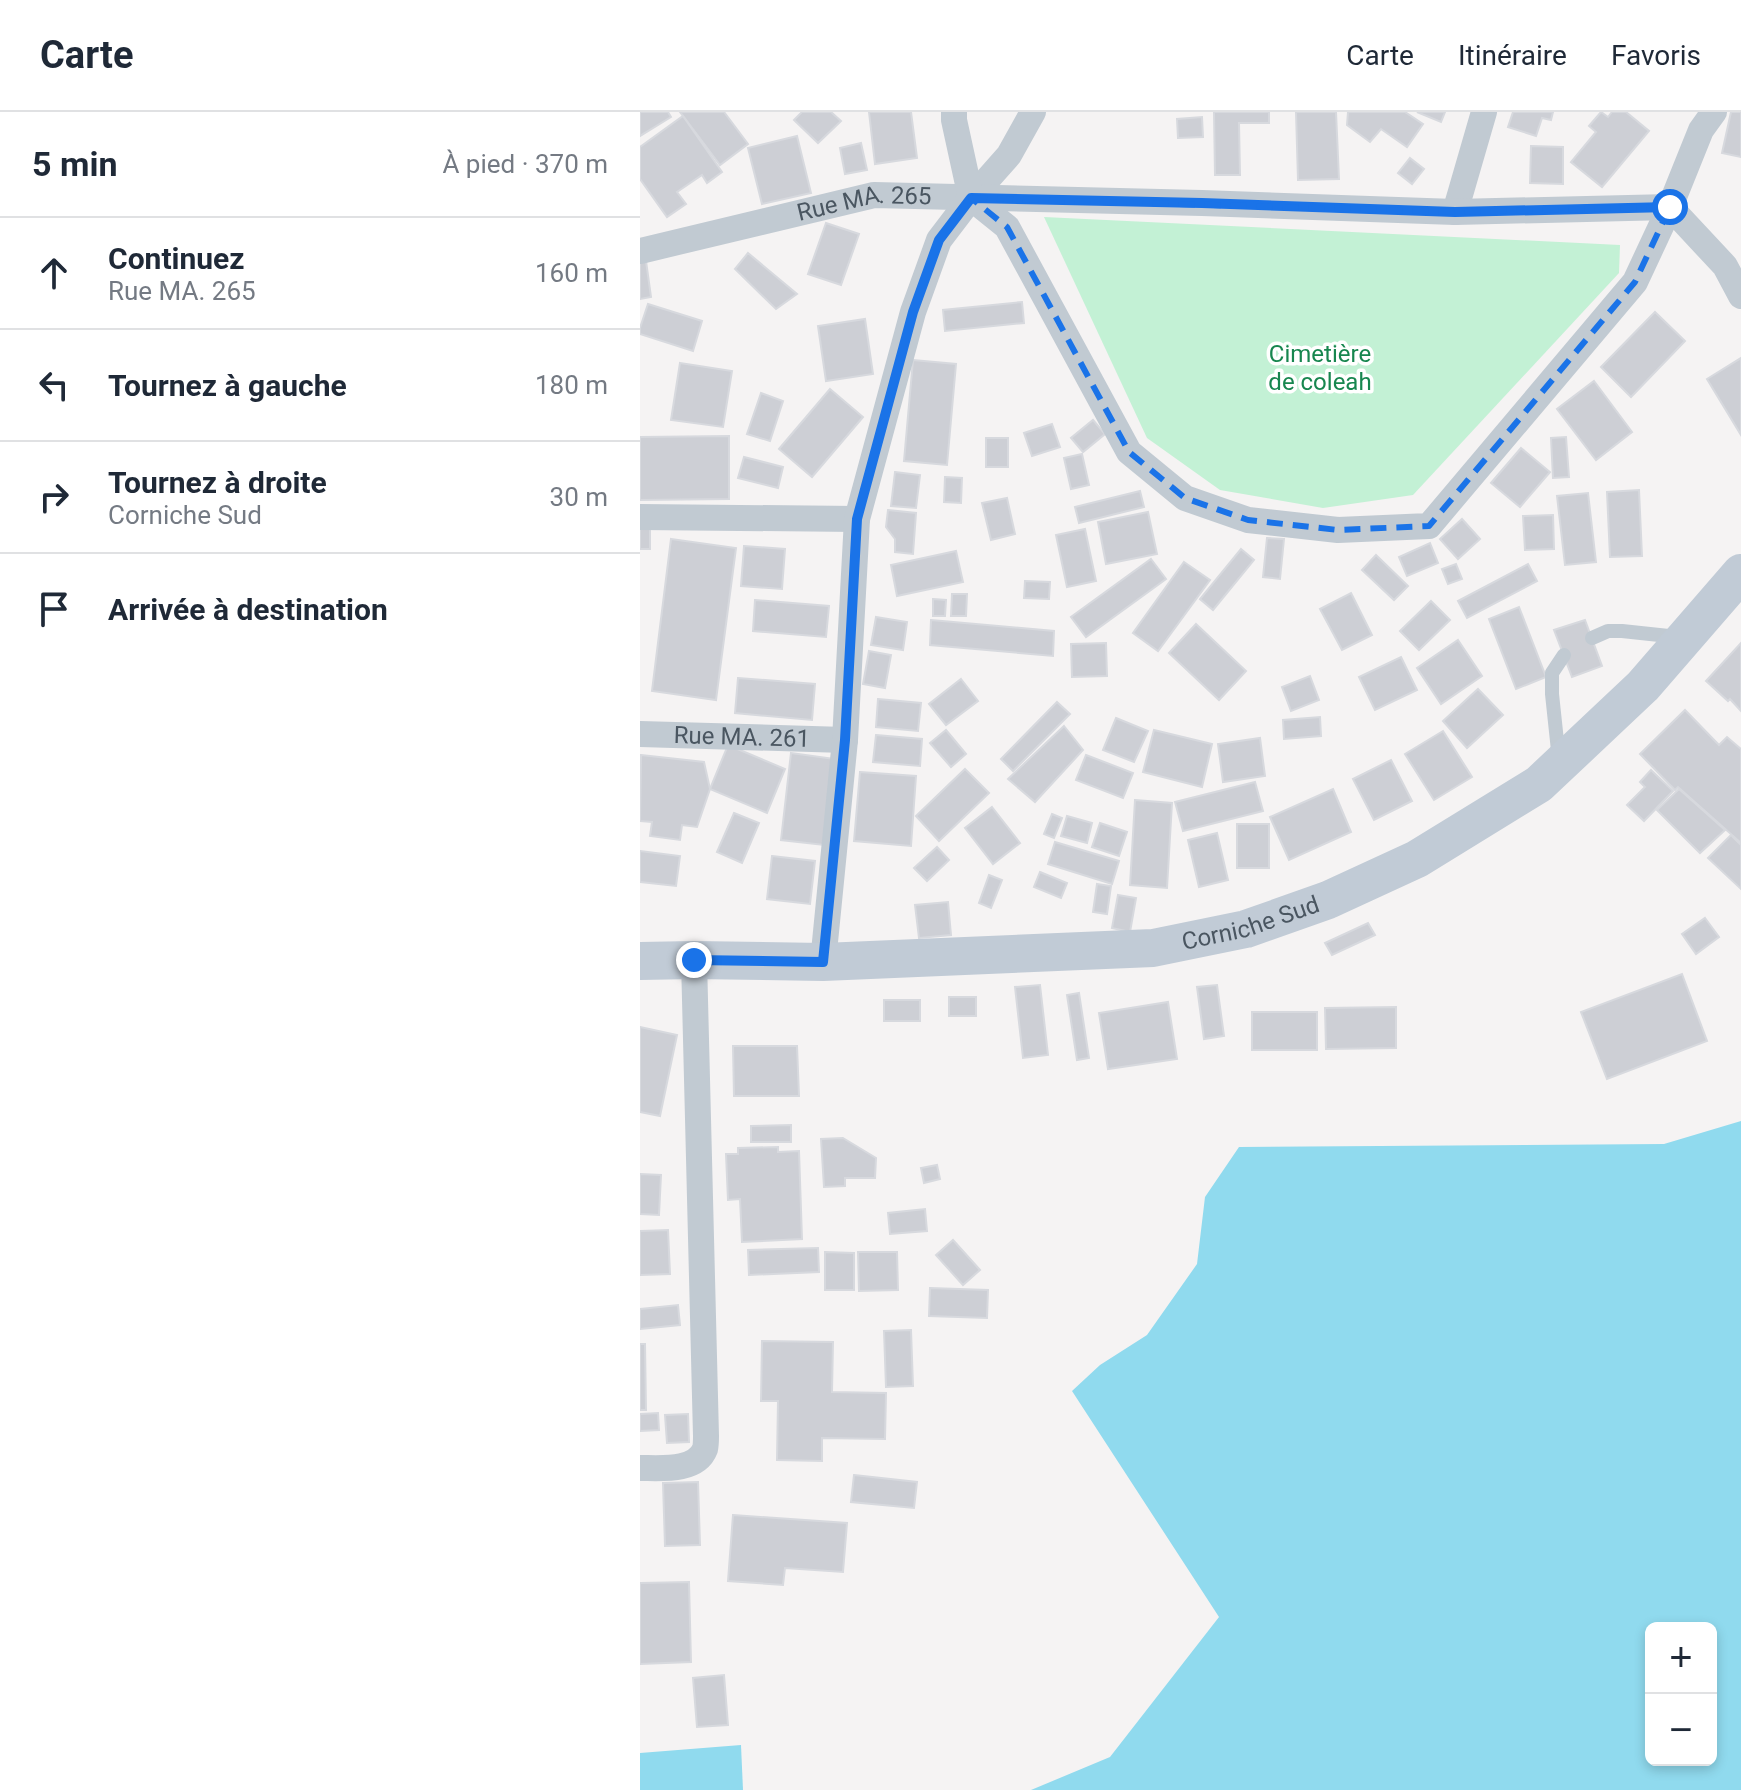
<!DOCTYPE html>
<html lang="fr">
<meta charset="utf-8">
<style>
body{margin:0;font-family:Roboto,sans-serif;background:#f6f6f7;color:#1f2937}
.controls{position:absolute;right:24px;bottom:24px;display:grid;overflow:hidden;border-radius:12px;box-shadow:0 4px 12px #0003}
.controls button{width:72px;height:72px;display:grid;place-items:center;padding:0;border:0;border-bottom:2px solid #e0e1e3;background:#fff;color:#1f2937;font:40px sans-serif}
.stop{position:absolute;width:24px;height:24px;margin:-18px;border:6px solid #1a73e8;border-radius:50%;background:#fff}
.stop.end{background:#1a73e8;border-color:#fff;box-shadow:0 2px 8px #0008}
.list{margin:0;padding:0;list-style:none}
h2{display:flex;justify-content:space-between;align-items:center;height:104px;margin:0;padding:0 32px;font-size:34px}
h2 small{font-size:26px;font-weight:400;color:#747a83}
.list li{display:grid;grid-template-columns:52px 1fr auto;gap:24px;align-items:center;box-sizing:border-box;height:112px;padding:0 32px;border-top:2px solid #e0e1e3}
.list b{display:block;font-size:30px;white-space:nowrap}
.list p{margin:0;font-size:26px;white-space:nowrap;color:#747a83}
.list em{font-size:26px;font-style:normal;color:#747a83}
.icon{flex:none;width:44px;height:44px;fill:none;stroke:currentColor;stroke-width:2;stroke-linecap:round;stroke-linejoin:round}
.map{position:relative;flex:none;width:1101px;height:1678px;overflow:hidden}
header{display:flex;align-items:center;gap:48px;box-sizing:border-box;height:112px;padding:0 40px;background:#fff;border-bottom:2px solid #e0e1e3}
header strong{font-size:38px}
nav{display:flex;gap:44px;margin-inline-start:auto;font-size:28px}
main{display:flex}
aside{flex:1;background:#fff}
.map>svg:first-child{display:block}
.green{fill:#c3f1d5}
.water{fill:#90daee;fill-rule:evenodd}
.building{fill:#cdcfd5;stroke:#d7d9de;stroke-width:2}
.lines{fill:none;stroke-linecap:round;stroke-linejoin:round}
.lane{stroke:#c1cad2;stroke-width:14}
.street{stroke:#c1cad2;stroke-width:26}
.secondary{stroke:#c1cbd6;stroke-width:38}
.route{stroke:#1a73e8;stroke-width:10}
.marked{fill:none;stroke:#1a73e8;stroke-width:6;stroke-dasharray:16 10;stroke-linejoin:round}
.labels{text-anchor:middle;stroke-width:7;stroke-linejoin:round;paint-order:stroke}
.street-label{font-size:24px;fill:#4a5661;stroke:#fff}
.park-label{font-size:24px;fill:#17864f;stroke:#fff}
</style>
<header>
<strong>Carte</strong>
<nav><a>Carte</a><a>Itinéraire</a><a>Favoris</a></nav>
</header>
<main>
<aside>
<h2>5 min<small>À pied · 370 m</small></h2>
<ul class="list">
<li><svg class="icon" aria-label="ahead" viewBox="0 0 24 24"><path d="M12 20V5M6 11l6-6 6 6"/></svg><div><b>Continuez</b><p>Rue MA. 265</p></div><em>160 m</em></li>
<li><svg class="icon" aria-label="left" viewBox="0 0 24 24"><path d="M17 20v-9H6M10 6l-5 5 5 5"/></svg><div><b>Tournez à gauche</b></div><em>180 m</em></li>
<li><svg class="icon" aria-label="right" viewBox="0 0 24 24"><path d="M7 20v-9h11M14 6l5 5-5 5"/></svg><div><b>Tournez à droite</b><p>Corniche Sud</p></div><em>30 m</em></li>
<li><svg class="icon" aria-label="arrive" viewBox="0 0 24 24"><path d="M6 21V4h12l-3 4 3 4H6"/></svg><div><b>Arrivée à destination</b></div></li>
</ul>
</aside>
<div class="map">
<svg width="1101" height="1678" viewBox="0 0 1101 1678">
<rect width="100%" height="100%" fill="#f5f3f3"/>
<path class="green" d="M 404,105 L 980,133 L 979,161 L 773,383 L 683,396 L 580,378 L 507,326 Z"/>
<g class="water">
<path d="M 1101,1009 L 1101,1678 L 391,1678 L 470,1645 L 579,1505 L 432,1279 L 460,1253 L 507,1223 L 557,1152 L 565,1085 L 599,1035 L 1024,1032 ZM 1071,1516 L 1071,1648 L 1011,1648 L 1011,1516 Z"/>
<path d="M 101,1633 L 103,1678 L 0,1678 L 0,1641 Z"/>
</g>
<g class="building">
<path d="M 0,0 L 28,0 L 31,5 L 0,24 Z"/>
<path d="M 40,0 L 84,0 L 108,32 L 80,53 Z"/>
<path d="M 162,0 L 191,0 L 201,9 L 178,31 L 154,8 Z"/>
<path d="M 229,0 L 271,0 L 277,46 L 235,52 Z"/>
<path d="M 574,0 L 629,0 L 629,11 L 599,11 L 600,63 L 575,63 Z"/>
<path d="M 656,0 L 696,0 L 699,67 L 658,68 Z"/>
<path d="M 765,0 L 783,12 L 767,35 L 741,17 L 730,30 L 707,13 L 708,0 Z"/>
<path d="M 777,0 L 805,0 L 801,10 Z"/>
<path d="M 873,0 L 913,0 L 911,8 L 902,6 L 896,24 L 868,15 Z"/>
<path d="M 961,0 L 968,5 L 972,0 L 986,0 L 1009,19 L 962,75 L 931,50 L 956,20 L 949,14 Z"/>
<path d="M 1091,0 L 1101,0 L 1101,45 L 1082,41 Z"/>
<path d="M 43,4 L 82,60 L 67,71 L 62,63 L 37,80 L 46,92 L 27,105 L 0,67 L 0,35 Z"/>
<path d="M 562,5 L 563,25 L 538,26 L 537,7 Z"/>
<path d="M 157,24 L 171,81 L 122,92 L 108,36 Z"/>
<path d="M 221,31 L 227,58 L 205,62 L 200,36 Z"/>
<path d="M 891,34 L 923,35 L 923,72 L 890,71 Z"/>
<path d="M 770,46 L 784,57 L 772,72 L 758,61 Z"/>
<path d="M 186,111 L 219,122 L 201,173 L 168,162 Z"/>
<path d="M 108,141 L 157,182 L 136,197 L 95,157 Z"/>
<path d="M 6,149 L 11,185 L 0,187 L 0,150 Z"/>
<path d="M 382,190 L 384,211 L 305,219 L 303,198 Z"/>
<path d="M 8,192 L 62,209 L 53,239 L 0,222 L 0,216 Z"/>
<path d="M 1015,200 L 1045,229 L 991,285 L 961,255 Z"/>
<path d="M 225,207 L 233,262 L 186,269 L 178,214 Z"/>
<path d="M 1101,246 L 1101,323 L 1067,267 Z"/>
<path d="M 273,248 L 316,252 L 307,353 L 264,349 Z"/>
<path d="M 40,251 L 92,259 L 83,315 L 31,308 Z"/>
<path d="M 954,269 L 992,320 L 956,348 L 917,297 Z"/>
<path d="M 190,277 L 223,305 L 172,365 L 139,337 Z"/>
<path d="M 121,281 L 143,289 L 130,329 L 107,322 Z"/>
<path d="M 453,308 L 465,322 L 443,340 L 431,326 Z"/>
<path d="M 412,312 L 420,335 L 392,344 L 384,321 Z"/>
<path d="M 89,324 L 89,387 L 0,388 L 0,325 Z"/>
<path d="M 926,325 L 929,365 L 913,366 L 911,326 Z"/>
<rect x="346" y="326" width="22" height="29"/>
<path d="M 881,336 L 910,360 L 880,395 L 851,371 Z"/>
<path d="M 442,342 L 449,373 L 431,377 L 424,346 Z"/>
<path d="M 104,345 L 143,355 L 138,376 L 98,366 Z"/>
<path d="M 255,360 L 280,363 L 276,396 L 251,394 Z"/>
<path d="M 305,365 L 322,366 L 321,391 L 304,390 Z"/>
<path d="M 999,378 L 1002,444 L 970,445 L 967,380 Z"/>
<path d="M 500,379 L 504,395 L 439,411 L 435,395 Z"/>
<path d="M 948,381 L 956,450 L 925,453 L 917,384 Z"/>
<path d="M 367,386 L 375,422 L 351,428 L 342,391 Z"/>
<path d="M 248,398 L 276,401 L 273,442 L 255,440 L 255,427 L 246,415 Z"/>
<path d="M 508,400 L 517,442 L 466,452 L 458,410 Z"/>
<path d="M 913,403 L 914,437 L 885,438 L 883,404 Z"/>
<path d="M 822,407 L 840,427 L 818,447 L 800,427 Z"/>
<rect x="0" y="416" width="10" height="21"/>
<path d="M 445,417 L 456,469 L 427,475 L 416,423 Z"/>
<path d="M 627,426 L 644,427 L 640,467 L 623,465 Z"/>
<path d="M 31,427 L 96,436 L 76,588 L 12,579 Z"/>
<path d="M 790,431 L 798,451 L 767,464 L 759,445 Z"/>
<path d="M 104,434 L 145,437 L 142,477 L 101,474 Z"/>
<path d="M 601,437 L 614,448 L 573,498 L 560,487 Z"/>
<path d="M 316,439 L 323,470 L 257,484 L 251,453 Z"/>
<path d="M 736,443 L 768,474 L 754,488 L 722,458 Z"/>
<path d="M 511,447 L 526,467 L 446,525 L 431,505 Z"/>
<path d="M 544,450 L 570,468 L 518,539 L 493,521 Z"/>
<path d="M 816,452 L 822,467 L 808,472 L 802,457 Z"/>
<path d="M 888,452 L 897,469 L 827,506 L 818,489 Z"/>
<path d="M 385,469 L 410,470 L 409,487 L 384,486 Z"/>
<path d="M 711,481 L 732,523 L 702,538 L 680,497 Z"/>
<path d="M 312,482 L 327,482 L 326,504 L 311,504 Z"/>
<path d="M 293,487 L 306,488 L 305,504 L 293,504 Z"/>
<path d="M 115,488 L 189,494 L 186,525 L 113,519 Z"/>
<path d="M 791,489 L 810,508 L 779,538 L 760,519 Z"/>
<path d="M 879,495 L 906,565 L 876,577 L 849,507 Z"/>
<path d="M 236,505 L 267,510 L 263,538 L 231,533 Z"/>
<path d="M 291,508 L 414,519 L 413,544 L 290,533 Z"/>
<path d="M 945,508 L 962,554 L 932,565 L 914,518 Z"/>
<path d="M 556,512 L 606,559 L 579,588 L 529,541 Z"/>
<path d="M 818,528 L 842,564 L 801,592 L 777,556 Z"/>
<path d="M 466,531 L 467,564 L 432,565 L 431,532 Z"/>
<path d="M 1101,531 L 1101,599 L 1090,587 L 1088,589 L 1066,569 Z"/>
<path d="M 229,539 L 251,543 L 245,576 L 223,572 Z"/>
<path d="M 761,545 L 777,578 L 735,598 L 719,565 Z"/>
<path d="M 670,564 L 679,588 L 651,599 L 642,575 Z"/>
<path d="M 98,566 L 175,572 L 172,608 L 95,601 Z"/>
<path d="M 321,567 L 338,589 L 306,613 L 289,592 Z"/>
<path d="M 838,577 L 863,603 L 827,636 L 803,609 Z"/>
<path d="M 238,587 L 281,591 L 278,619 L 236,615 Z"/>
<path d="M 417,590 L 430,602 L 373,659 L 361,647 Z"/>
<path d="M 1045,598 L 1079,633 L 1087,625 L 1101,637 L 1101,731 L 1038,675 L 1035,678 L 1000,642 Z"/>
<path d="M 680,605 L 681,624 L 644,627 L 643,608 Z"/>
<path d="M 476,606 L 508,619 L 494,650 L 463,638 Z"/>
<path d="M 424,614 L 443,638 L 395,690 L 368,667 Z"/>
<path d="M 306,618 L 326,642 L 311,655 L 290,631 Z"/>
<path d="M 514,618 L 572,632 L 562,675 L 503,660 Z"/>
<path d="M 803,619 L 832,665 L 794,688 L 765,642 Z"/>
<path d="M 236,623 L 282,627 L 280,654 L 233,650 Z"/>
<path d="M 620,626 L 625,664 L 583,670 L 578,632 Z"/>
<path d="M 88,633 L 145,657 L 127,701 L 70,677 Z"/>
<path d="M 151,641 L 195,647 L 184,733 L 141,728 Z"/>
<path d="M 1,643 L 64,650 L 70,677 L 57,715 L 42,713 L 40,728 L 10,724 L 12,710 L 0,709 Z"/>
<path d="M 446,643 L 493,661 L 483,686 L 436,668 Z"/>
<path d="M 751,648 L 772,689 L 734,708 L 713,667 Z"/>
<path d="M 325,657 L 349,681 L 299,729 L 276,704 Z"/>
<path d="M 1011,658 L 1033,679 L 1004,709 L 987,693 L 1005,675 L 1000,670 Z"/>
<path d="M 220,660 L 276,664 L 271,734 L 214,729 Z"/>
<path d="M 615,670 L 623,699 L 543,719 L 535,690 Z"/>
<path d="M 693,677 L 711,720 L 649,748 L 630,705 Z"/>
<path d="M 1039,677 L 1085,718 L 1060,741 L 1017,698 Z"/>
<path d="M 495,688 L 532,691 L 527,776 L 490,773 Z"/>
<path d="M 352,695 L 380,731 L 353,752 L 325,716 Z"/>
<path d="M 94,701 L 119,711 L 102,751 L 77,740 Z"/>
<path d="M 412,702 L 422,706 L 414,726 L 404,722 Z"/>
<path d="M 427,704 L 452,711 L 447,731 L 421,724 Z"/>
<path d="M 460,711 L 487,720 L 479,744 L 452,735 Z"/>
<rect x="597" y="712" width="32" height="44"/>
<path d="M 577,721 L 588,768 L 559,775 L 548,728 Z"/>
<path d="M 1091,723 L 1101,733 L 1101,777 L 1068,746 Z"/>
<path d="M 415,730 L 479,749 L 472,772 L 408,752 Z"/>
<path d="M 297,735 L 309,748 L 287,769 L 274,756 Z"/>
<path d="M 0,739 L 40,744 L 36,774 L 0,770 Z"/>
<path d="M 132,744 L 175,749 L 170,792 L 127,787 Z"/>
<path d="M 400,760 L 427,771 L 421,786 L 394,775 Z"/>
<path d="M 349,763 L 362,768 L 351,796 L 339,791 Z"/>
<path d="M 457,772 L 471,774 L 467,802 L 453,800 Z"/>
<path d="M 478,783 L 496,786 L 490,820 L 472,816 Z"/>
<path d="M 308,790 L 311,823 L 279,826 L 275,793 Z"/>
<path d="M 1065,806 L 1079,825 L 1056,842 L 1042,822 Z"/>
<path d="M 728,811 L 735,823 L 692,843 L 685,831 Z"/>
<path d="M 1042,862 L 1067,929 L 967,967 L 941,900 Z"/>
<path d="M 400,873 L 408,943 L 383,946 L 375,875 Z"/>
<path d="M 577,873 L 584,924 L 564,927 L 557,875 Z"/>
<path d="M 439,881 L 449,946 L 437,948 L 427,883 Z"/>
<rect x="309" y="885" width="27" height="19"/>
<rect x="244" y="888" width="36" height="21"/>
<path d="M 528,890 L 537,947 L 468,957 L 459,901 Z"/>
<path d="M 756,895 L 756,936 L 686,937 L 685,896 Z"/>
<rect x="612" y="900" width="65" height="38"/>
<path d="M 0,915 L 37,923 L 20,1004 L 0,1000 Z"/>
<path d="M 93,934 L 157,934 L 159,984 L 94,984 Z"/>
<path d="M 151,1013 L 151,1030 L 111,1030 L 111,1014 Z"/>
<path d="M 203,1026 L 236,1046 L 235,1066 L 205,1066 L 205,1074 L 184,1075 L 181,1027 Z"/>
<path d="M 138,1035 L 138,1040 L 159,1039 L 162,1127 L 102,1130 L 100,1087 L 88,1088 L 86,1042 L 98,1042 L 98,1036 Z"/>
<path d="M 297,1053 L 300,1067 L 284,1071 L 281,1056 Z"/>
<path d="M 0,1062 L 21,1063 L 19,1103 L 0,1102 Z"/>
<path d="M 285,1097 L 287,1119 L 250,1122 L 248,1101 Z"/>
<path d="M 28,1118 L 30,1162 L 0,1163 L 0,1119 Z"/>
<path d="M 313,1128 L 340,1158 L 323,1173 L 296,1143 Z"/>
<path d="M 178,1136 L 179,1160 L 109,1163 L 108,1138 Z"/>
<path d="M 185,1140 L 214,1141 L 214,1178 L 185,1178 Z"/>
<path d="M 218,1140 L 257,1140 L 258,1178 L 219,1179 Z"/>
<path d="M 290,1176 L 348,1178 L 347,1206 L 289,1204 Z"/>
<path d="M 38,1193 L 40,1213 L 0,1217 L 0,1197 Z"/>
<path d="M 271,1218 L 273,1274 L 246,1275 L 244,1219 Z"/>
<path d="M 122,1229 L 193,1230 L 192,1280 L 246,1281 L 245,1327 L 182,1326 L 182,1349 L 137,1348 L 138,1289 L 121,1289 Z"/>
<path d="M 0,1232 L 5,1232 L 6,1298 L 0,1298 Z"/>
<path d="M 18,1301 L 19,1318 L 0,1319 L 0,1302 Z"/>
<path d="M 48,1302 L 49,1330 L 27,1331 L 25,1303 Z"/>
<path d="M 214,1363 L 277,1370 L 274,1396 L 211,1390 Z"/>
<path d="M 58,1370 L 60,1433 L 25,1434 L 23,1371 Z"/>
<path d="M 93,1403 L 207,1411 L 203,1460 L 145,1456 L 143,1473 L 88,1469 Z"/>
<path d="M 49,1470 L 51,1550 L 0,1552 L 0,1471 Z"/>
<path d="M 84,1563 L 88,1613 L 57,1615 L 53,1566 Z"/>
</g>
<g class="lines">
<g class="lane">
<path d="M 952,526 L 968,519 L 982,519 L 1038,525"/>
<path d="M 919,648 L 912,582 L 912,561 L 924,543"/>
</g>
<g class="street">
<path d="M 393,0 L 369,43 L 331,86 L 367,115 L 489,340 L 545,386 L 608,408 L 698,418 L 789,414 L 995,170 L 1030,95 L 1061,18 L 1074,0"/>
<path d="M 1030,95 L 1085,154 L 1101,184"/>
<path d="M 815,100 L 844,0"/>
<path id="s1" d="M 0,139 L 234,83 L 562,91 L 815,100 L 1030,95"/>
<path d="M 0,405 L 217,407"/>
<path id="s2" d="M 0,622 L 205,628"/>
<path d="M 183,850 L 205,628 L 217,407 L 273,200 L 299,128 L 331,86 L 314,8 L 314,0"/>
<path d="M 0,1356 C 20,1356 56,1360 65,1337 C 66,1333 66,1328 66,1324 L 54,848"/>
</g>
<path class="secondary" id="s3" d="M 0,849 L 54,848 L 183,850 L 513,836 L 606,817 L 688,788 L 777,747 L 899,672 L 1003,574 L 1101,461"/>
</g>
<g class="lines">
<path class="route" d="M 54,848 L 183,850 L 205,628 L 217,407 L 273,200 L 299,128 L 331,86 L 562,91 L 815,100 L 1030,95"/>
</g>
<path class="marked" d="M 331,86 L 815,100 L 1030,95 L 995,170 L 789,414 L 698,418 L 608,408 L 545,386 L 489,340 L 367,115 Z"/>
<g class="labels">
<g class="street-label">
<text dy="8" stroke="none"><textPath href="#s1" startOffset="230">Rue MA. 265</textPath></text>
<text dy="8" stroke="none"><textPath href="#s2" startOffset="102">Rue MA. 261</textPath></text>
<text dy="8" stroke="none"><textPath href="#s3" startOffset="614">Corniche Sud</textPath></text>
</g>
<g class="park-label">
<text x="680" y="250">Cimetière<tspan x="680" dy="28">de coleah</tspan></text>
</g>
</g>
</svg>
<div class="controls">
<button>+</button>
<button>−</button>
</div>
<div class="stop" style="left:1030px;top:95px"></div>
<div class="stop end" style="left:54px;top:848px"></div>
</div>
</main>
